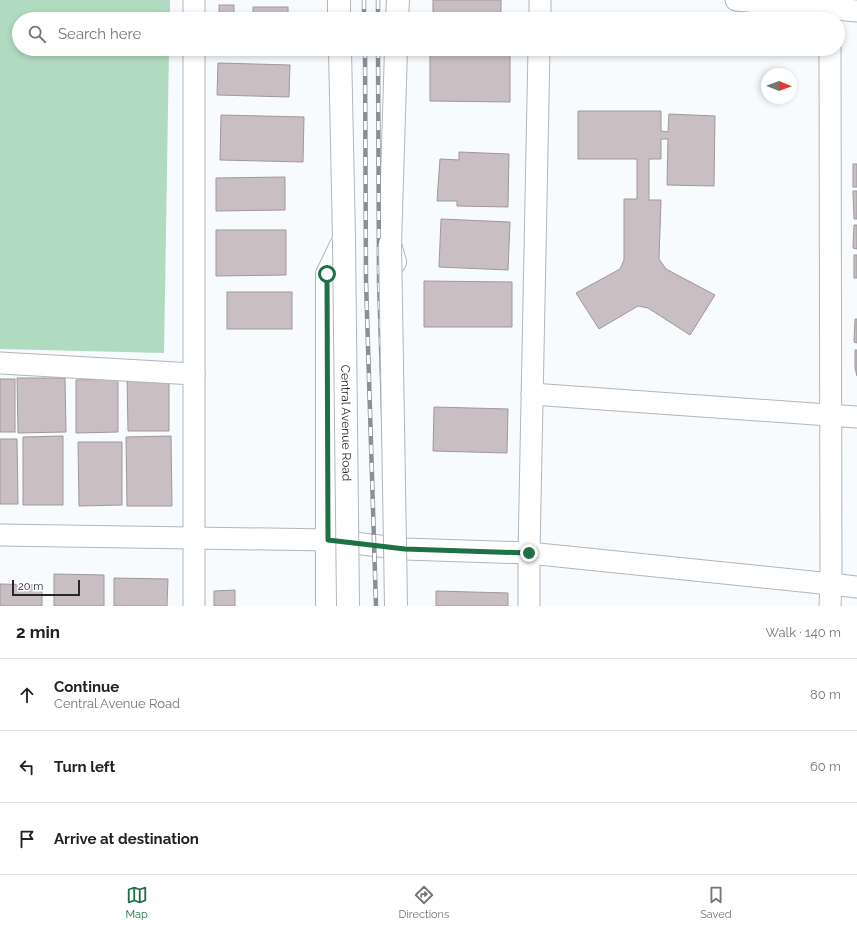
<!DOCTYPE html>
<meta charset="utf-8">
<style>
body{margin:0;font-family:Raleway,sans-serif;background:#f6f6f6;color:#202124}
.compass{position:absolute;left:761px;top:68px;width:36px;height:36px;border-radius:50%;background:#fff;box-shadow:0 2px 6px #0003;rotate:91deg}
.scale{position:absolute;left:12px;bottom:10px;width:68px;box-sizing:border-box;padding-left:4px;border:2px solid #25282b;border-top:0;font-size:11px;line-height:14px;white-space:nowrap;color:#25282b;-webkit-text-stroke:3px #fff;paint-order:stroke}
.stop{position:absolute;width:12px;height:12px;margin:-9px;border:3px solid #1e7143;border-radius:50%;background:#fff}
.stop.end{background:#1e7143;border-color:#fff;box-shadow:0 1px 4px #0008}
.list{margin:0;padding:0;list-style:none}
h2{display:flex;justify-content:space-between;align-items:center;height:52px;margin:0;padding:0 16px;font-size:17px}
h2 small{font-size:13px;font-weight:400;color:#757577}
.list li{display:grid;grid-template-columns:26px 1fr auto;gap:12px;align-items:center;box-sizing:border-box;height:72px;padding:0 16px;border-top:1px solid #e0e0e0}
.list b{display:block;font-size:15px;white-space:nowrap}
.list p{margin:0;font-size:13px;white-space:nowrap;color:#757577}
.list em{font-size:13px;font-style:normal;color:#757577}
.icon{flex:none;width:22px;height:22px;fill:none;stroke:currentColor;stroke-width:2;stroke-linecap:round;stroke-linejoin:round}
.map{position:relative;flex:none;width:857px;height:606px;overflow:hidden}
.search{position:absolute;background:#fff;box-shadow:0 2px 6px #0003;left:12px;right:12px;top:12px;height:44px;display:flex;align-items:center;gap:10px;box-sizing:border-box;padding:0 14px;border-radius:22px;color:#757577;font-size:15px}
.sheet{height:268px;background:#fff}
nav{display:flex;justify-content:space-around;align-items:center;box-sizing:border-box;height:56px;border-top:1px solid #e0e0e0;background:#fff;font-size:11px;color:#757577}
nav a{display:grid;justify-items:center;gap:2px}
nav .on{color:#1e7143}
.map>svg:first-child{display:block}
.green{fill:#b1dbc0}
.building{fill:#c9bec1;stroke:#a1979a}
.lines{fill:none;stroke-linecap:round;stroke-linejoin:round}
.minor-casing{stroke:#afb7bd;stroke-width:23}
.primary-casing{stroke:#afb7bd;stroke-width:24}
.minor{stroke:#fff;stroke-width:21}
.primary{stroke:#fff;stroke-width:22}
.rail-casing{stroke:#8c8f92;stroke-width:4.5}
.rail{stroke:#fff;stroke-width:3;stroke-dasharray:9;stroke-linecap:butt}
.primary-bridge-casing{stroke:#afb7bd;stroke-width:24;stroke-linecap:butt}
.primary-bridge{stroke:#fff;stroke-width:22}
.route{stroke:#1e7143;stroke-width:5}
.labels{text-anchor:middle;stroke-width:3.5;stroke-linejoin:round;paint-order:stroke}
.street-label{font-size:12px;fill:#25282b;stroke:#fff}
</style>
<div class="map">
<svg width="857" height="606" viewBox="0 0 857 606">
<rect width="100%" height="100%" fill="#f7fbfe"/>
<path class="green" d="M 0,0 L 170,0 L 170,19 L 19,19 L 19,49 L 169,49 L 164,353 L 0,349 Z"/>
<g class="building">
<rect x="433" y="0" width="68" height="18"/>
<rect x="219" y="5" width="15" height="14"/>
<rect x="253" y="7" width="35" height="12"/>
<path d="M 430,49 L 510,49 L 510,102 L 430,101 Z"/>
<path d="M 218,63 L 290,65 L 289,97 L 217,95 Z"/>
<path d="M 578,111 L 661,111 L 661,131 L 668,132 L 669,114 L 715,116 L 714,186 L 667,185 L 668,139 L 661,139 L 661,159 L 649,159 L 649,200 L 661,200 L 659,259 L 666,269 L 715,295 L 690,335 L 648,308 L 638,306 L 599,329 L 576,293 L 620,269 L 624,260 L 624,199 L 637,199 L 637,159 L 578,159 Z"/>
<path d="M 221,115 L 304,117 L 303,162 L 220,160 Z"/>
<path d="M 459,152 L 509,154 L 508,207 L 457,206 L 457,201 L 437,201 L 440,159 L 459,160 Z"/>
<rect x="853" y="164" width="4" height="23"/>
<path d="M 285,177 L 285,210 L 216,211 L 216,178 Z"/>
<path d="M 853,191 L 857,191 L 857,219 L 854,219 Z"/>
<path d="M 441,219 L 510,222 L 508,270 L 439,267 Z"/>
<path d="M 854,225 L 857,225 L 857,249 L 853,248 Z"/>
<path d="M 216,230 L 286,230 L 286,275 L 216,276 Z"/>
<rect x="854" y="255" width="3" height="23"/>
<path d="M 424,281 L 512,282 L 512,327 L 424,327 Z"/>
<rect x="227" y="292" width="65" height="37"/>
<path d="M 855,319 L 857,319 L 857,343 L 854,342 Z"/>
<path d="M 855,350 L 857,350 L 857,376 L 855,368 Z"/>
<path d="M 169,377 L 169,431 L 128,431 L 127,378 Z"/>
<path d="M 17,378 L 65,378 L 66,432 L 18,433 Z"/>
<rect x="0" y="379" width="15" height="53"/>
<path d="M 118,379 L 118,432 L 76,433 L 76,380 Z"/>
<path d="M 434,407 L 508,409 L 507,453 L 433,451 Z"/>
<path d="M 63,436 L 63,505 L 23,505 L 23,437 Z"/>
<path d="M 171,436 L 172,506 L 127,506 L 126,437 Z"/>
<path d="M 0,439 L 17,439 L 18,504 L 0,504 Z"/>
<path d="M 78,442 L 122,442 L 122,505 L 79,506 Z"/>
<path d="M 54,574 L 104,575 L 104,606 L 54,606 Z"/>
<path d="M 114,578 L 168,579 L 167,606 L 114,606 Z"/>
<path d="M 0,584 L 42,585 L 42,606 L 0,606 Z"/>
<path d="M 235,590 L 235,606 L 214,606 L 214,591 Z"/>
<path d="M 436,591 L 508,593 L 508,606 L 436,606 Z"/>
</g>
<g class="lines">
<defs>
<g id="minor">
<path d="M 194,0 L 194,19"/>
<path d="M 736,0 L 857,11"/>
<path d="M 540,19 L 540,0"/>
<path d="M 194,49 L 194,606"/>
<path d="M 830,49 L 831,584 L 857,587"/>
<path d="M 0,363 L 194,374"/>
<path d="M 532,394 L 857,417"/>
<path d="M 0,535 L 328,540 L 405,549 L 529,553 L 831,584 L 830,606"/>
<path d="M 529,606 L 529,553 L 539,49"/>
</g>
<g id="primary">
<path d="M 339,0 L 339,19"/>
<path d="M 397,19 L 398,0"/>
<path d="M 395,262 L 390,244 L 396,49"/>
<path d="M 327,606 L 327,274 L 344,239 L 340,49"/>
</g>
</defs>
<use href="#minor" class="minor-casing"/>
<use href="#primary" class="primary-casing"/>
<use href="#minor" class="minor"/>
<use href="#primary" class="primary"/>
<defs>
<g id="rail">
<path d="M 364,0 L 364,19"/>
<path d="M 378,0 L 378,19"/>
<path d="M 365,49 L 366,281 L 376,606"/>
<path d="M 378,49 L 379,281 L 389,606"/>
</g>
</defs>
<use href="#rail" class="rail-casing"/>
<use href="#rail" class="rail"/>
<defs>
<g id="primary-bridge">
<path id="s1" d="M 344,239 L 348,606"/>
<path d="M 390,244 L 396,606"/>
</g>
</defs>
<use href="#primary-bridge" class="primary-bridge-casing"/>
<use href="#primary-bridge" class="primary-bridge"/>
</g>
<g class="lines">
<path class="route" d="M 327,274 L 328,540 L 405,549 L 529,553"/>
</g>
<g class="labels">
<g class="street-label">
<text dy="4" stroke="none"><textPath href="#s1" startOffset="184">Central Avenue Road</textPath></text>
</g>
</g>
</svg>
<svg class="compass" viewBox="-18 -18 36 36"><path d="M0-13l5 13h-10z" fill="#e53935"/><path d="M0 13l5-13h-10z" fill="#757577"/></svg>
<div class="scale">20 m</div>
<div class="stop" style="left:327px;top:274px"></div>
<div class="stop end" style="left:529px;top:553px"></div>
<div class="search"><svg class="icon" aria-label="search" viewBox="0 0 24 24"><circle cx="10" cy="10" r="6"/><path d="M15 15l6 6"/></svg>Search here</div>
</div>
<section class="sheet">
<h2>2 min<small>Walk · 140 m</small></h2>
<ul class="list">
<li><svg class="icon" aria-label="ahead" viewBox="0 0 24 24"><path d="M12 20V5M6 11l6-6 6 6"/></svg><div><b>Continue</b><p>Central Avenue Road</p></div><em>80 m</em></li>
<li><svg class="icon" aria-label="left" viewBox="0 0 24 24"><path d="M17 20v-9H6M10 6l-5 5 5 5"/></svg><div><b>Turn left</b></div><em>60 m</em></li>
<li><svg class="icon" aria-label="arrive" viewBox="0 0 24 24"><path d="M6 21V4h12l-3 4 3 4H6"/></svg><div><b>Arrive at destination</b></div></li>
</ul>
</section>
<nav>
<a class="on"><svg class="icon" aria-label="map" viewBox="0 0 24 24"><path d="M3 6l6-2 6 2 6-2v14l-6 2-6-2-6 2zM9 4v14M15 6v14"/></svg>Map</a>
<a><svg class="icon" aria-label="directions" viewBox="0 0 24 24"><path d="M12 3l9 9-9 9-9-9zM9 14v-3h6M13 9l2 2-2 2"/></svg>Directions</a>
<a><svg class="icon" aria-label="saved" viewBox="0 0 24 24"><path d="M7 4h10v16l-5-4-5 4z"/></svg>Saved</a>
</nav>
